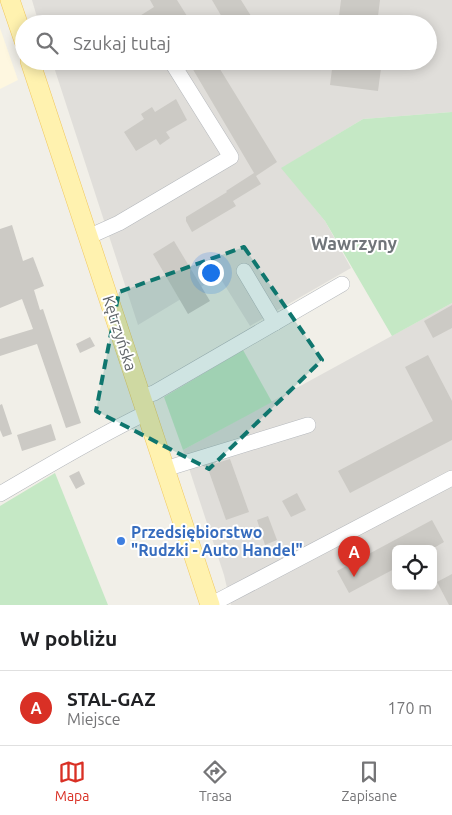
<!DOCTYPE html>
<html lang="pl">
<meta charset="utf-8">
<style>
body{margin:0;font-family:Ubuntu,sans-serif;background:#f6f6f6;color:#202124}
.controls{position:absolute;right:15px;bottom:15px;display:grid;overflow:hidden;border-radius:8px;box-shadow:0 2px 12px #0003}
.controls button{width:45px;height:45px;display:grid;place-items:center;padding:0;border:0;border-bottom:1px solid #e0e0e0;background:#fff;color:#202124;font:25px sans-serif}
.you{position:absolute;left:210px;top:272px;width:18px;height:18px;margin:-12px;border:4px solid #fff;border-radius:50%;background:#1a73e8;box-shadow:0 0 0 8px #1a73e833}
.badge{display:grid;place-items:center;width:32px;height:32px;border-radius:50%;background:#d93025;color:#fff;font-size:16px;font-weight:700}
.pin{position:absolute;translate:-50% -41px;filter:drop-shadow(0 1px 2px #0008)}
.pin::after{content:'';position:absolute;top:26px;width:18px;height:15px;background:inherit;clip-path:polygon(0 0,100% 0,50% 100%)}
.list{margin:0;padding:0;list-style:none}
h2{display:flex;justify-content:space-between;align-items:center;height:65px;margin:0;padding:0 20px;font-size:21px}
h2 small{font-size:16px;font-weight:400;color:#757577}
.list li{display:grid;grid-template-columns:32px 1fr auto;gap:15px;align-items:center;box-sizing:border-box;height:75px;padding:0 20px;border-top:1px solid #e0e0e0}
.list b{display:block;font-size:19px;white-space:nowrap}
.list p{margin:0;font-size:16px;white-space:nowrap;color:#757577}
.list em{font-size:16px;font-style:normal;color:#757577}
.icon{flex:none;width:28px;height:28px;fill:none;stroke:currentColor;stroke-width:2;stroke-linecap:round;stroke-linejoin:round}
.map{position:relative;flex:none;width:452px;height:605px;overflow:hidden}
.search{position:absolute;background:#fff;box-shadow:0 2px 12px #0003;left:15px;right:15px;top:15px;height:55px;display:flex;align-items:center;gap:12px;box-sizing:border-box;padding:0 18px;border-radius:28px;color:#757577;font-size:19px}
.sheet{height:140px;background:#fff}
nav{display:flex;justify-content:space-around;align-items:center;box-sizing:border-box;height:70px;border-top:1px solid #e0e0e0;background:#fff;font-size:14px;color:#757577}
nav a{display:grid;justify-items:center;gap:2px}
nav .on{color:#d93025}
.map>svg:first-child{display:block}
.commercial{fill:#fef7e0}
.industrial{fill:#e0deda;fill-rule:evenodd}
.green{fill:#c5e8c5}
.building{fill:#cccac5}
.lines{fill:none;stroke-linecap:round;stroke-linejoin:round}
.minor-casing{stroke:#b5b8bc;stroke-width:16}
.major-casing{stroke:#f2c960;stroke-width:20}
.minor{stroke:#fff;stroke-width:15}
.major{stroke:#fff2af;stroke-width:19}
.marked{fill:#0f766e;fill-opacity:0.2;stroke:#0f766e;stroke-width:4;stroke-dasharray:10 6;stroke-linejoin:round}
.shop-dot{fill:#3f7fe0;stroke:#fff;stroke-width:2}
.labels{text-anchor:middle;stroke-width:4;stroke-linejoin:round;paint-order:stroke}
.street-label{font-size:16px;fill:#5f6368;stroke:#fff}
.shop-label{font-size:16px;font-weight:bold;fill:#366cbe;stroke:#fff;text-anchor:start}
.neighbourhood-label{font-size:18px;font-weight:bold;fill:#70757a;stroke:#fff}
</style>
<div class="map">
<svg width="452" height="605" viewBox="0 0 452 605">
<rect width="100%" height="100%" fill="#f1efe8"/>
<path class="commercial" d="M 0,28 L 18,80 L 0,89 Z"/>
<g class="industrial">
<path d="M 32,0 L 452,0 L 452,112 L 363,119 L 282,168 L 325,221 L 351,268 L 250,326 L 219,276 L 138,325 L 52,61 L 428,61 L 428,24 L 39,24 Z"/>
<path d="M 452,303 L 452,605 L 231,605 L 224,575 L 183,450 ZM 396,549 L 433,549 L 433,586 L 396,586 Z"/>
</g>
<g class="green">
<path d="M 452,112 L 452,303 L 392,336 L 325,221 L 281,168 L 363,119 Z"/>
<path d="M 243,350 L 272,402 L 183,450 L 164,397 Z"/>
<path d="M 55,473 L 108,605 L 0,605 L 0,506 Z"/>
</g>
<g class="building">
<path d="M 150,0 L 177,0 L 192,24 L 164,24 L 161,18 L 151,24 L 127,24 L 154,7 Z"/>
<path d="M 212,0 L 241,0 L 256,24 L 226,24 Z"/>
<path d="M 341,0 L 380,0 L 377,24 L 338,24 Z"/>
<path d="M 188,61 L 215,61 L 277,162 L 256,176 L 261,184 L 233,201 L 236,206 L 192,232 L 186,221 L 186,217 L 227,192 L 226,191 L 254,173 Z"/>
<path d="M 333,61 L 382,61 L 378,91 L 330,85 Z"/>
<path d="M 176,99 L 187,120 L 166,132 L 170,138 L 160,145 L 156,139 L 136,151 L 124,132 L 144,119 L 141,114 L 152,107 L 155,112 Z"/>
<path d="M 12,225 L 23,261 L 33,257 L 44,286 L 34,290 L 40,310 L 43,309 L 81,423 L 66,428 L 37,344 L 0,356 L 0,339 L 33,329 L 22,299 L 0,308 L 0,229 Z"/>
<path d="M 174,241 L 210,301 L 188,314 L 153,254 Z"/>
<path d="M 452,305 L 452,328 L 433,338 L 424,321 Z"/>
<path d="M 90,337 L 95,346 L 80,353 L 76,344 Z"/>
<path d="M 428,355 L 452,401 L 452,440 L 350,493 L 338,471 L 433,421 L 405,367 Z"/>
<path d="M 2,404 L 12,434 L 3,437 L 0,430 L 0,405 Z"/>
<path d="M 51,424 L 56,440 L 22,451 L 17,435 Z"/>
<path d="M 230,459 L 249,512 L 226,520 L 207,466 Z"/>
<path d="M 79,471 L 85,484 L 76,489 L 69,476 Z"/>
<path d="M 297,493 L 306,510 L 291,517 L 282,501 Z"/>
<path d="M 268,516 L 277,540 L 265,545 L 257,520 Z"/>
<path d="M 432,520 L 444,542 L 432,549 L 396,549 L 396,568 L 349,593 L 337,571 Z"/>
<path d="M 452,574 L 452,605 L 449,605 L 437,582 Z"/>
</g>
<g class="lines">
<defs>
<g id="minor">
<path d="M 88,237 L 119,223 L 231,157 L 171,61"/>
<path d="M 244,271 L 275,323"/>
<path d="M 141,397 L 154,393 L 342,284"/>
<path d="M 165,469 L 308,425"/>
<path d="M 0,494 C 48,466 96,437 146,413"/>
<path d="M 210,605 L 452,478"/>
</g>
<g id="major">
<path d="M 10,0 L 24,41"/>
<path d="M 30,61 L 210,605"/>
</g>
</defs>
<use href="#minor" class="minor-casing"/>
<use href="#major" class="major-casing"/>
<use href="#minor" class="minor"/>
<use href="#major" class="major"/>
</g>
<path class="marked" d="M 244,247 L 322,360 L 209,469 L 96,411 L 119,292 Z"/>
<circle class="shop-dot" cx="121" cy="541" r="5"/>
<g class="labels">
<g class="street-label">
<text transform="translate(120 333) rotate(72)" y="6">Kętrzyńska</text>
</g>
<g class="shop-label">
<text x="131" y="538">Przedsiębiorstwo<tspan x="131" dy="18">"Rudzki - Auto Handel"</tspan></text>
</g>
<g class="neighbourhood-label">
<text x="354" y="250">Wawrzyny</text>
</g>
</g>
</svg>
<div class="controls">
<button><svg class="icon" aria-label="locate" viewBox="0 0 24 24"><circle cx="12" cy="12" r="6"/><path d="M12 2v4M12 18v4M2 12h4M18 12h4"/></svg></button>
</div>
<div class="you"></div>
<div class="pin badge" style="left:354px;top:577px">A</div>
<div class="search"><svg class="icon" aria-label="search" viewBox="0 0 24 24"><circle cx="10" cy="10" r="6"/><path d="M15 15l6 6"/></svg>Szukaj tutaj</div>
</div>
<section class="sheet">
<h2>W pobliżu<small></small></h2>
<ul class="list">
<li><span class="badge">A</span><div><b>STAL-GAZ</b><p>Miejsce</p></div><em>170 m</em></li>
</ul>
</section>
<nav>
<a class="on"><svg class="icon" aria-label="map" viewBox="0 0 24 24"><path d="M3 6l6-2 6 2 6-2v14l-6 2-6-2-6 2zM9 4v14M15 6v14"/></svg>Mapa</a>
<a><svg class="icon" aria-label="directions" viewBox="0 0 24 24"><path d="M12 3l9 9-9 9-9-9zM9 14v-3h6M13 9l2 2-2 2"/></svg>Trasa</a>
<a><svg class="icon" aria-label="saved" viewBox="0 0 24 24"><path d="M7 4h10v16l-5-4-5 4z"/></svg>Zapisane</a>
</nav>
